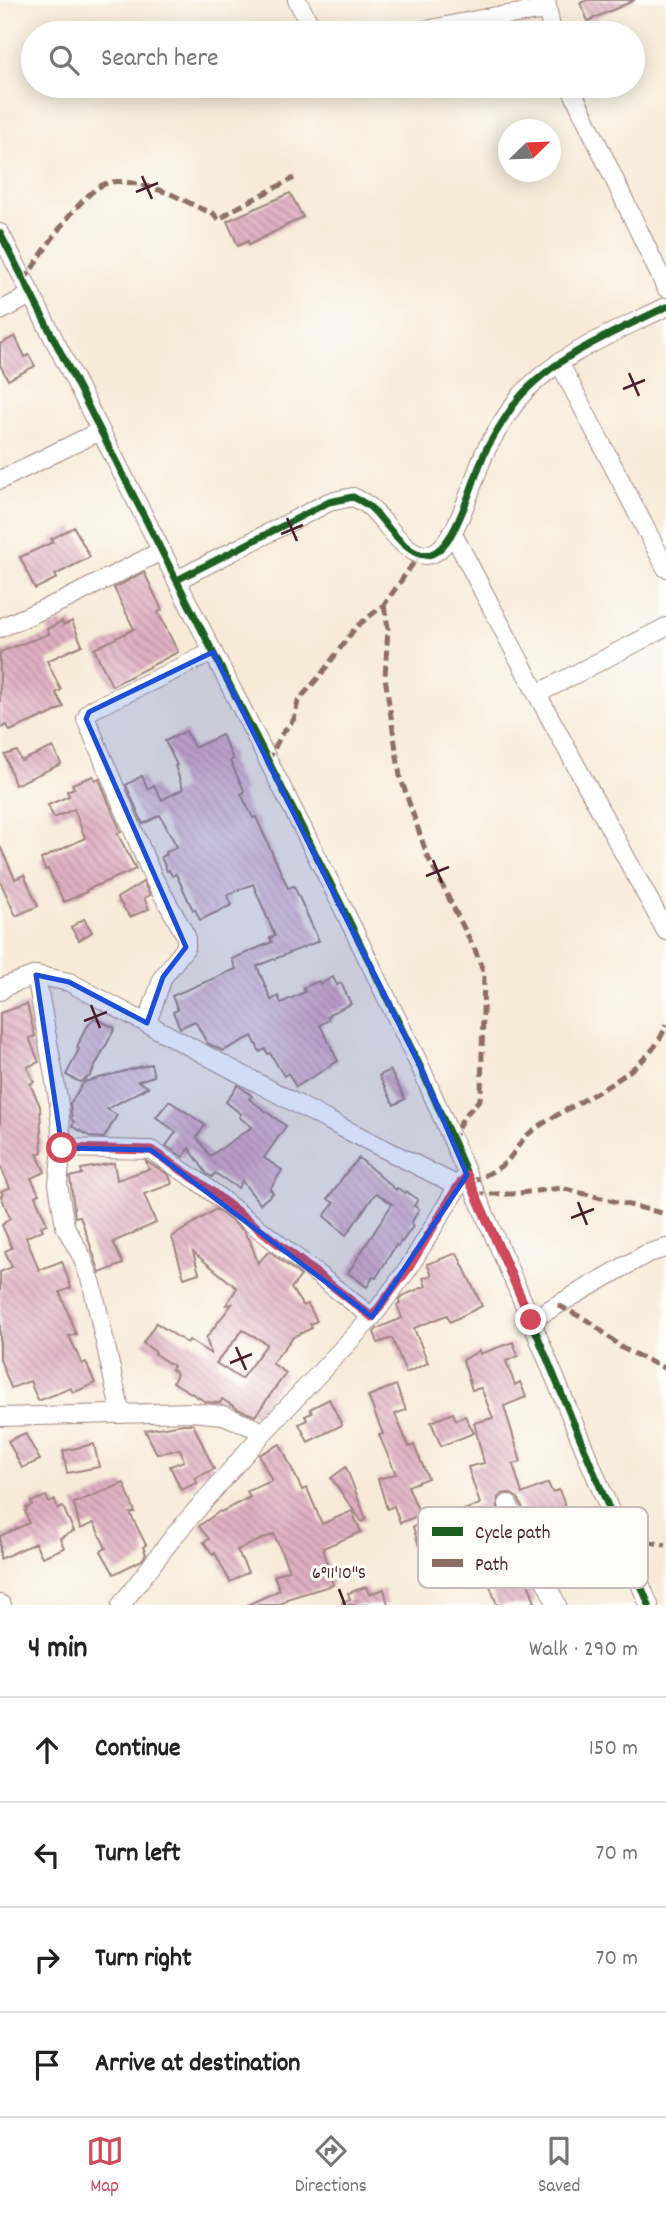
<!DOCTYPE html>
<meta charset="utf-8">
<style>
body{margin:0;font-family:Dekko,sans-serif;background:#f6f6f6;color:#222}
.compass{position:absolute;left:498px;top:119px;width:63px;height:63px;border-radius:50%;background:#fff;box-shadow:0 4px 18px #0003;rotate:67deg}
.stop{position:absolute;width:21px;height:21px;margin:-16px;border:5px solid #d1495b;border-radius:50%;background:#fff}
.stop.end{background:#d1495b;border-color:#fff;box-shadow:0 2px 7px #0008}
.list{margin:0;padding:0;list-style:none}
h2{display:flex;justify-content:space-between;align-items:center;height:91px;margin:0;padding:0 28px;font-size:30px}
h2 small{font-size:23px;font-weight:400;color:#767676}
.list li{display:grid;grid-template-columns:46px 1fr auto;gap:21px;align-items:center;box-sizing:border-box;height:105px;padding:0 28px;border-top:2px solid #e0e0e0}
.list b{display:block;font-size:26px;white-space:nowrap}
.list em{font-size:23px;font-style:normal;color:#767676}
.icon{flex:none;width:38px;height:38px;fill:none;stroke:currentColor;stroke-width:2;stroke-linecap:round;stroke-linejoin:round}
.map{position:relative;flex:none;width:666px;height:1605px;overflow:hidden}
.search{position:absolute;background:#fff;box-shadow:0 4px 18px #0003;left:21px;right:21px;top:21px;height:77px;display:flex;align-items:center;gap:18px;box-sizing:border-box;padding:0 24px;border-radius:38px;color:#767676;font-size:26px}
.sheet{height:511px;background:#fff}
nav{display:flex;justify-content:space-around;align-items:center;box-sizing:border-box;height:98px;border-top:2px solid #e0e0e0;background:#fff;font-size:19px;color:#767676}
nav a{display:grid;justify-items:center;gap:4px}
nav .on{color:#d1495b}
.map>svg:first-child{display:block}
.building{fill:url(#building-back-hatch);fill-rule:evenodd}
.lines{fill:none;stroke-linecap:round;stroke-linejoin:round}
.minor-casing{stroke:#a08582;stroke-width:20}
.minor{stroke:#fff;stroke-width:18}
.quiet{stroke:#8d6e63;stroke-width:5;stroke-dasharray:10 5;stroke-linecap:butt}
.cycleway-casing{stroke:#fdfcf7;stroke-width:11}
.cycleway{stroke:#1b5e20;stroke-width:7}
.route{stroke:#d1495b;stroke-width:9}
.marked{fill:#1d4ed8;fill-opacity:0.2;stroke:#1d4ed8;stroke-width:5;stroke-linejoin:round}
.ticks{fill:none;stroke:#4a1f2b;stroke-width:2.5}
.key{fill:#fdfcf7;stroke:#c7baba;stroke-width:2}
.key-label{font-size:19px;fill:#4a1f2b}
.ticks-label{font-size:18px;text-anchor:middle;fill:#4a1f2b;stroke:#fdfcf7;stroke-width:6;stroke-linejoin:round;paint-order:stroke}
</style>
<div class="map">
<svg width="666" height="1605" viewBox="0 0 666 1605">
<defs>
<pattern id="building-back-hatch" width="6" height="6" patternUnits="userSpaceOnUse" patternTransform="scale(1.75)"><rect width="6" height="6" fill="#e0b0c3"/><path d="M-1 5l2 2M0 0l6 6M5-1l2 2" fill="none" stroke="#b88f9f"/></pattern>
</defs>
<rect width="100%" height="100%" fill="#fdfcf7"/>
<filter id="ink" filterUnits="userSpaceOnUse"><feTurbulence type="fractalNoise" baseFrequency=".0143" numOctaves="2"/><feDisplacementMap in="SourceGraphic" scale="14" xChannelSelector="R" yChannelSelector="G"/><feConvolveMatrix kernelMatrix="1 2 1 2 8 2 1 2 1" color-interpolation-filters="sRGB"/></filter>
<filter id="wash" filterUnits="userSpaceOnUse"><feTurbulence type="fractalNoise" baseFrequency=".00686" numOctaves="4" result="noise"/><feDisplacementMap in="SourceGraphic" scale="28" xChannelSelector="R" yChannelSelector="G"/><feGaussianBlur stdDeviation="1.57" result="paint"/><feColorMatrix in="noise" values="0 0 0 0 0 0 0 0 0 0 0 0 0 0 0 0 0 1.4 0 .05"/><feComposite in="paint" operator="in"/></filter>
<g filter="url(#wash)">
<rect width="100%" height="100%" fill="#f7ebd8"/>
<g id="blocks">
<g class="building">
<path d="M 587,0 L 635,0 L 588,21 L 580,3 Z"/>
<path d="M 290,193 L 303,217 L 249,245 L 248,241 L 238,246 L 227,221 Z"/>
<path d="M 15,336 L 25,357 L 29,355 L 35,366 L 8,380 L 0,365 L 0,344 Z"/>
<path d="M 74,527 L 90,557 L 55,575 L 57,578 L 35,589 L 20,557 L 53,542 L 51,539 Z"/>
<path d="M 144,572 L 162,610 L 158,612 L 178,652 L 112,686 L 94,649 L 134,629 L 114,588 Z"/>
<path d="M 62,621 L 63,625 L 72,621 L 82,645 L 47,661 L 61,690 L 56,693 L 64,707 L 45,717 L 44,716 L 10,731 L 7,725 L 0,728 L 0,652 L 49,634 L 47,629 Z"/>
<path d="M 186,731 L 194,748 L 222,735 L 233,759 L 230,761 L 245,792 L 241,794 L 253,818 L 256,817 L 288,888 L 294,886 L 319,941 L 257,966 L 271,1000 L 278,996 L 281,1003 L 305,992 L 303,988 L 319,981 L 320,984 L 333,977 L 337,985 L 341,983 L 351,1004 L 329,1014 L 330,1016 L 327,1017 L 329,1020 L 320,1025 L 338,1061 L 296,1087 L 288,1073 L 284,1076 L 270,1053 L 268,1054 L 265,1049 L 260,1052 L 252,1036 L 223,1051 L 207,1043 L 195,1021 L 180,1028 L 173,1012 L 178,1010 L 172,996 L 236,969 L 232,959 L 272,942 L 270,938 L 275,936 L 253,884 L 227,895 L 232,905 L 200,920 L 195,909 L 193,910 L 176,874 L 172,876 L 169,870 L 167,871 L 161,857 L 167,854 L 166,852 L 177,847 L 160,815 L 143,824 L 126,785 L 142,776 L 148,789 L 154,785 L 162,800 L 183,789 L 175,766 L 177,765 L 165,741 Z"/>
<path d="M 53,747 L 61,764 L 15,785 L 5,755 L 17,751 L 21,761 Z"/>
<path d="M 93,776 L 95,780 L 99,779 L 121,832 L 117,833 L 136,869 L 86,890 L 87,892 L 64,902 L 48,869 L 45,870 L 41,859 L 85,838 L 74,809 L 54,818 L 48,805 L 69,796 L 67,791 L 74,788 L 72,784 Z"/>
<path d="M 0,846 L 15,879 L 24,875 L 38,906 L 16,916 L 0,881 Z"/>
<path d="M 143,882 L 150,895 L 144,898 L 149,909 L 130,917 L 117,898 Z"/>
<path d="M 84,919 L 92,932 L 79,940 L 71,927 Z"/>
<path d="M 27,1004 L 35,1036 L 29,1038 L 39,1062 L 27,1067 L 34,1082 L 30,1084 L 40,1106 L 42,1152 L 37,1154 L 45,1172 L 31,1178 L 39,1194 L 35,1196 L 47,1224 L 41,1226 L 43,1230 L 26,1237 L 39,1270 L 62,1261 L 71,1288 L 60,1292 L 76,1334 L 69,1336 L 82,1364 L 86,1362 L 95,1383 L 73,1393 L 71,1388 L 38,1401 L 30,1381 L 11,1388 L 0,1359 L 0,1272 L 12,1267 L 5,1251 L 12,1248 L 2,1225 L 10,1218 L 1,1196 L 3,1195 L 1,1191 L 10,1188 L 0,1165 L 0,1013 Z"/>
<path d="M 94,1018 L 115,1028 L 90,1076 L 80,1082 L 66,1075 L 79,1049 L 77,1047 L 84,1031 Z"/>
<path d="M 151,1064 L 154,1076 L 138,1081 L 148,1087 L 107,1109 L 117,1115 L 104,1138 L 91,1137 L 72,1126 L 74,1122 L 72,1120 L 70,1104 L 84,1082 Z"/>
<path d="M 390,1070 L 405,1099 L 394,1105 L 379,1076 Z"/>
<path d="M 238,1085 L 252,1096 L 249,1099 L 286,1126 L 264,1158 L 282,1170 L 270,1189 L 273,1193 L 260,1204 L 242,1181 L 238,1188 L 215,1173 L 212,1177 L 207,1174 L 189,1148 L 183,1157 L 166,1146 L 176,1132 L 156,1117 L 169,1101 L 189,1114 L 205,1125 L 197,1137 L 210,1156 L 252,1127 L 239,1117 L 241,1114 L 226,1102 Z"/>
<path d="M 359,1158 L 396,1190 L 397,1188 L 405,1193 L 406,1191 L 418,1200 L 414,1206 L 419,1209 L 411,1224 L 413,1226 L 402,1242 L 401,1241 L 398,1246 L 396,1245 L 376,1278 L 373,1277 L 367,1287 L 348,1273 L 392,1204 L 376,1193 L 346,1235 L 324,1216 L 334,1203 L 328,1199 L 345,1174 Z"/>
<path d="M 146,1161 L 169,1175 L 172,1184 L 144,1194 L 156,1223 L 113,1242 L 123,1264 L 100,1273 L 80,1216 L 75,1217 L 70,1177 L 82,1174 L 81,1169 L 114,1163 L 117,1180 L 149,1169 Z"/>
<path d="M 216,1209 L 245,1232 L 247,1238 L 249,1238 L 258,1263 L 269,1251 L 301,1276 L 291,1288 L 303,1306 L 308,1304 L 317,1321 L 310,1324 L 312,1328 L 293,1337 L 272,1363 L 286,1373 L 255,1416 L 238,1409 L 222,1399 L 220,1403 L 206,1402 L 173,1382 L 177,1374 L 171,1369 L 173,1366 L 155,1354 L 156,1352 L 143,1343 L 156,1323 L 187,1343 L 189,1340 L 211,1354 L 206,1338 L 232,1304 L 226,1305 L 237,1288 L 193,1252 L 199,1273 L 184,1278 L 172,1237 ZM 243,1330 L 267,1344 L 241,1379 L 216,1363 Z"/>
<path d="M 457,1253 L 482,1306 L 450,1322 L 447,1315 L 414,1328 L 428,1363 L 406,1373 L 392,1338 L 378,1343 L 374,1332 L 378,1328 L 402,1318 L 397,1305 L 400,1303 L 399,1300 L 402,1296 L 426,1286 L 423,1278 L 432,1275 L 427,1264 Z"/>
<path d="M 513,1342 L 518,1356 L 506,1361 L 515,1385 L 520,1382 L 526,1397 L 504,1406 L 521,1462 L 513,1464 L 522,1494 L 548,1483 L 552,1492 L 559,1490 L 584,1553 L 554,1565 L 545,1540 L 539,1542 L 518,1498 L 509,1493 L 502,1494 L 498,1498 L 498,1508 L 513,1541 L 504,1544 L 519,1583 L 527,1580 L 535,1602 L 528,1605 L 497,1605 L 489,1583 L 482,1586 L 471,1557 L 461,1561 L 456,1549 L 464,1546 L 453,1514 L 480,1504 L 468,1467 L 484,1463 L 474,1423 L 493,1418 L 481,1388 L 472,1390 L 463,1360 L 479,1351 L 480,1354 Z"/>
<path d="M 396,1385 L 406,1410 L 395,1414 L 409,1447 L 414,1445 L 428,1478 L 408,1486 L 420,1515 L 400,1523 L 394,1506 L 387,1509 L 378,1479 L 396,1474 L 379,1435 L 383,1434 L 368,1396 Z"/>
<path d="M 329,1399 L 342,1425 L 308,1442 L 299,1424 L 307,1420 L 305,1416 L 312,1413 L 310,1409 Z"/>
<path d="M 453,1413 L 456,1420 L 465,1416 L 474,1433 L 441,1446 L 431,1422 Z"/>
<path d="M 183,1424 L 193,1424 L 214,1469 L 195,1478 L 197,1483 L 181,1490 L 170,1466 L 184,1461 L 180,1449 L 157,1454 L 145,1430 Z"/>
<path d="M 25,1433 L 40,1460 L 22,1468 L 8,1441 Z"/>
<path d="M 94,1444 L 99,1467 L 67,1473 L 63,1451 Z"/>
<path d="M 280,1444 L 302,1490 L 307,1488 L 322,1524 L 352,1511 L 361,1532 L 323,1548 L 333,1585 L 286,1599 L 287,1601 L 277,1605 L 247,1605 L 280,1590 L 274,1576 L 289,1570 L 274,1534 L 237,1550 L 248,1572 L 230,1582 L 215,1553 L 213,1555 L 204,1542 L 209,1539 L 199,1526 L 220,1511 L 221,1512 L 250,1497 L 247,1491 L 272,1481 L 259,1455 Z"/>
<path d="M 346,1467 L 366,1519 L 362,1522 L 331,1478 Z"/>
<path d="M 124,1483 L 135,1512 L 130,1513 L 146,1545 L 143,1547 L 146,1554 L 142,1560 L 114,1574 L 101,1551 L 106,1548 L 94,1523 L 80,1529 L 74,1503 Z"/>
<path d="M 46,1496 L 49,1503 L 55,1500 L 58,1509 L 63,1507 L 74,1531 L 60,1538 L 64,1548 L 42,1557 L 35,1543 L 0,1559 L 0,1536 L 29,1523 L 25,1511 L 27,1510 L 26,1508 L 32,1505 L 31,1502 Z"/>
<path d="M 431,1522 L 437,1541 L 419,1546 L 413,1527 Z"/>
<path d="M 366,1587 L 369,1594 L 384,1589 L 388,1605 L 343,1605 L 342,1602 L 350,1599 L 348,1593 Z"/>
</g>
</g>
</g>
<g filter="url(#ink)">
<use href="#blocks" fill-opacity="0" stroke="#a08582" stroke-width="2"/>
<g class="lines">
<defs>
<g id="minor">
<path d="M 297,0 L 310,25 L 319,33"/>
<path d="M 546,0 L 552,33"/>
<path d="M 411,33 L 491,17 L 548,10"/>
<path d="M 570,86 L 666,288"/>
<path d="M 0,233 L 339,900 L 420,1066 L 531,1320 L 649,1605"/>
<path d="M 0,311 L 31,295"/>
<path d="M 559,362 L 666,568"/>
<path d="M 0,480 L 100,431"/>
<path d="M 452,532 L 537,694 L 666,931"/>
<path d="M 177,580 L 329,502 L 353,497 C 359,500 366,503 371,508 C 385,521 406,556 426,555 C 457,554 474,471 487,448 C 496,432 507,414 518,399 C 554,356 617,331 666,307"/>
<path d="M 0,628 L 69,598 L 161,551"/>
<path d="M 537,694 L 666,627"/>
<path d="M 36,975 L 59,1104 L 62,1148 L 58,1184 L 65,1226 L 82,1257 L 92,1284 L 121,1414"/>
<path d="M 0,991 L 6,986 L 36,975 L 69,982 L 327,1120 L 458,1186"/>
<path d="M 147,1023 L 163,977 L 186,947 L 186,936 L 153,877 L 86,719 L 89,712 L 95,708 L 213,652"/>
<path d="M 62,1148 L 151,1150 L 198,1181 L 372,1317"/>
<path d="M 531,1320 L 646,1254 L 666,1248"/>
<path d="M 0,1417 L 191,1412 L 223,1415 L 264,1432"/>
<path d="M 508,1504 L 557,1605"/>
<path d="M 0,1604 L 2,1605"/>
<path d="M 121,1605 L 174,1536 L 264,1432 L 372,1317 L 408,1269 L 458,1186 L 467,1175"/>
</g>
</defs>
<use href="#minor" class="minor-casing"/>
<use href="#minor" class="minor"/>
<g class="quiet">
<path d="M 24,281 C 40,257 83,186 111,182 C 127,180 144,186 159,190 C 178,195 195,208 213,213 L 219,220 L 231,211 L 294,178"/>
<path d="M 384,605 L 388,628 L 385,677 L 400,776 L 427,855 L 476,952 L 484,974 L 481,1093 L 480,1099 L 463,1118 L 452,1141"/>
<path d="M 268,762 L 281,735 L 294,719 L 298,701 L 319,677 L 356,627 L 384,605 L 419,555"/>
<path d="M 470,1182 C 483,1176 497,1171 507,1161 C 517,1150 522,1137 535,1129 C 574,1101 653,1073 666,1024"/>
<path d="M 475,1194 L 512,1194 L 561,1188 L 666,1214"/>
<path d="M 558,1305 L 592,1323 L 622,1348 L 666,1369"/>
<path d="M 619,1532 L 640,1540 L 666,1545"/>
</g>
<defs>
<g id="cycleway">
<path d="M 0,233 L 339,900 L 420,1066 L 531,1320 L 649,1605"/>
<path d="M 177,580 L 329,502 L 353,497 C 359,500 366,503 371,508 C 385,521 406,556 426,555 C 457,554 474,471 487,448 C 496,432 507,414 518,399 C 554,356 617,331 666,307"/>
</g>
</defs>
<use href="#cycleway" class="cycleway-casing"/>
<use href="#cycleway" class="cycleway"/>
</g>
</g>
<g class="lines" filter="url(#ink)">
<path class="route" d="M 62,1148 L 151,1150 L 198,1181 L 372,1317 L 408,1269 L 458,1186 L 467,1175 L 531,1320"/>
</g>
<path class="marked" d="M 213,652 L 420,1066 L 467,1175 L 372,1317 L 151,1150 L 62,1148 L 36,975 L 69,982 L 147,1023 L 163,977 L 186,947 L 86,719 L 89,712 Z"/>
<path class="ticks" d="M 142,176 L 152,199M 136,192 L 158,183M 629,373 L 639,396M 623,389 L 645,380M 287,518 L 297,541M 281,534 L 303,525M 433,860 L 442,883M 426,876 L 449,867M 91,1005 L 100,1028M 84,1021 L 107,1012M 578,1202 L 587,1225M 571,1218 L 594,1209M 236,1347 L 246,1370M 230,1363 L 252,1354M 339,1589 L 345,1605"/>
<rect x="418" y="1507" width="230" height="81" rx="10" class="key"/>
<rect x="432" y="1527" width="31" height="9" fill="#1b5e20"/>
<rect x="432" y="1559" width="31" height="8" fill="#8d6e63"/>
<g class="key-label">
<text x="475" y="1538">Cycle path</text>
<text x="475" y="1570">Path</text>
</g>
<g class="ticks-label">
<text x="339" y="1578">6°11'10"S</text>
</g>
</svg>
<svg class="compass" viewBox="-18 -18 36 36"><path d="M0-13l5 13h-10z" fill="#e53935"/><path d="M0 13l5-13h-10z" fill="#767676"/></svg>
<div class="stop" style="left:62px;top:1148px"></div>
<div class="stop end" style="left:531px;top:1320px"></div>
<div class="search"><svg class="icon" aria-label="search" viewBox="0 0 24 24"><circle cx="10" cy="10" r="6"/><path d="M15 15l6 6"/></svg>Search here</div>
</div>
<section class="sheet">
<h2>4 min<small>Walk · 290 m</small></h2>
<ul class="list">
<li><svg class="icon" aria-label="ahead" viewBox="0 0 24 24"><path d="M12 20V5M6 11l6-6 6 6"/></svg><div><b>Continue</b></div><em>150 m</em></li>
<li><svg class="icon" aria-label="left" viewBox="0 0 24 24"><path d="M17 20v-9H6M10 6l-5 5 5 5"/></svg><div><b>Turn left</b></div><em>70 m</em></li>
<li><svg class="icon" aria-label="right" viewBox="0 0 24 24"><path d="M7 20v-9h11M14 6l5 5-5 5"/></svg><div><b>Turn right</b></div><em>70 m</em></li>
<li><svg class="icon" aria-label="arrive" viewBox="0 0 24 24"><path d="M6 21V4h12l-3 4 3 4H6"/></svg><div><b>Arrive at destination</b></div></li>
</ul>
</section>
<nav>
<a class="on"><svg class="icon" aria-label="map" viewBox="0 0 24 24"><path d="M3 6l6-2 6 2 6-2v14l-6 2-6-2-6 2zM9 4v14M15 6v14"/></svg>Map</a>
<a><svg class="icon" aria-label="directions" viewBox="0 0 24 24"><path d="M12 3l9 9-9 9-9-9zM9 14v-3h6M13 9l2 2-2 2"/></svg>Directions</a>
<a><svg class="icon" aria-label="saved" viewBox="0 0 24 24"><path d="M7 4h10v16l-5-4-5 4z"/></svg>Saved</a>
</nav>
